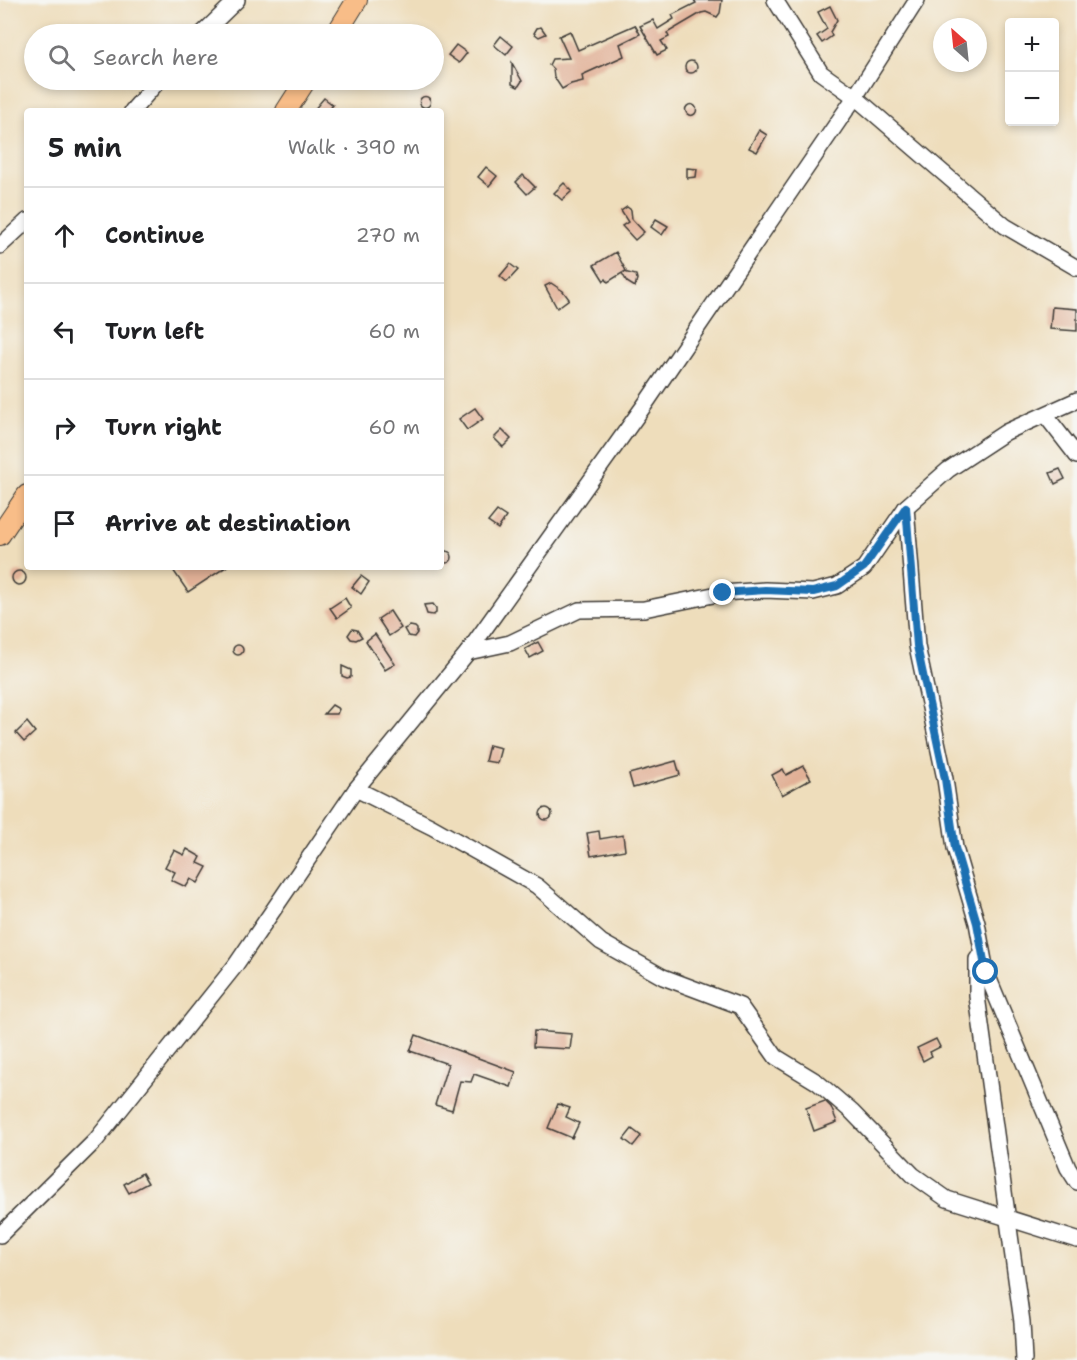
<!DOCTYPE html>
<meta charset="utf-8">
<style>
body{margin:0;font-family:"Shantell Sans",sans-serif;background:#f6f6f6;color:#202124}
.controls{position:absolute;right:18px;top:18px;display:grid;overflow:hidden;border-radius:6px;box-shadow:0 3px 9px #0003}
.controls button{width:54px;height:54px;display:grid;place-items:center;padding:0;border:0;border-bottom:2px solid #e0e0e0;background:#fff;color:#202124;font:30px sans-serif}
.compass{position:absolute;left:933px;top:18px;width:54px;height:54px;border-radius:50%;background:#fff;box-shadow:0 3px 9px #0003;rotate:333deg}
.stop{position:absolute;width:18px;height:18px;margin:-14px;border:4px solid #1f6fb2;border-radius:50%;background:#fff}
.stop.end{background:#1f6fb2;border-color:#fff;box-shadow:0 2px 6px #0008}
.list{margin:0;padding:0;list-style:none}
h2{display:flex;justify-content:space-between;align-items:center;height:78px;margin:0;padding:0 24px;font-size:26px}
h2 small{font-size:20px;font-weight:400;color:#757577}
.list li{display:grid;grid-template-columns:39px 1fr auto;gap:18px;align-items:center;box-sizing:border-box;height:96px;padding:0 24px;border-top:2px solid #e0e0e0}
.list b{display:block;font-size:22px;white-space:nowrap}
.list em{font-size:20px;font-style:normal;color:#757577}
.icon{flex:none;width:33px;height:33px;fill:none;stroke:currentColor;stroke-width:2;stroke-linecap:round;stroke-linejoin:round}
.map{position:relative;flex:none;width:1077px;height:1360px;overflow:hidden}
.search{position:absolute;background:#fff;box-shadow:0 3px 9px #0003;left:24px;top:24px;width:420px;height:66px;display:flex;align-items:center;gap:15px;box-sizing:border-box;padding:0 21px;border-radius:33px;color:#757577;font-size:22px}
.panel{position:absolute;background:#fff;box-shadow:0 3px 9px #0003;left:24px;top:108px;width:420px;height:462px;border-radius:6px}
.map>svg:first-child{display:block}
.building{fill:#e1b096}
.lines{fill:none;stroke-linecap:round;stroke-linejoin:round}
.minor-casing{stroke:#3c3934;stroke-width:18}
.major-casing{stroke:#3c3934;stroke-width:22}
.minor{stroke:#fff;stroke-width:15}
.major{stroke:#f8bd88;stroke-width:20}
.route{stroke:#1f6fb2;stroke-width:8}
</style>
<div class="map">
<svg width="1077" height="1360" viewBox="0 0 1077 1360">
<rect width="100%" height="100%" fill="#f6f6f2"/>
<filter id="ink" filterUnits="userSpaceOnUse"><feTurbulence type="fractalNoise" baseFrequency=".0167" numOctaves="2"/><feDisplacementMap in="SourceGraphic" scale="12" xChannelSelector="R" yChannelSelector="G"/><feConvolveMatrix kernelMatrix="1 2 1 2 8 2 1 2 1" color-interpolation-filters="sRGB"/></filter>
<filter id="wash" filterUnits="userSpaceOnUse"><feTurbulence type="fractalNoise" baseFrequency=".008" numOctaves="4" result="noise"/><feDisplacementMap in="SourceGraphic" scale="24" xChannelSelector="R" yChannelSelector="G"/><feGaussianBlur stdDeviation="1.35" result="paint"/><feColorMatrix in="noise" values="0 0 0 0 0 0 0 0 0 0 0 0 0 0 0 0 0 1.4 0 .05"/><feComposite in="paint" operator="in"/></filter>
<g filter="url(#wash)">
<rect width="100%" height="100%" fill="#edb"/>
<g id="blocks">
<g class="building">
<path d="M 694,0 L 722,0 L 720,13 L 717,17 L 706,12 L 701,13 L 667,33 L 669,37 L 661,41 L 667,50 L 657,55 L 640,26 L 653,20 L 658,29 L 674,19 L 672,15 L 696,3 Z"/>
<path d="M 830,6 L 837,20 L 830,32 L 832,36 L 822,43 L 817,36 L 827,29 L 818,12 Z"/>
<path d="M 635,25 L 640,34 L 620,44 L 624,56 L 582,75 L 583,81 L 571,84 L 562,89 L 554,77 L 553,69 L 549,65 L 552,59 L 569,58 L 559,36 L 570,31 L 578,50 Z"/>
<path d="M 541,27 L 546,34 L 539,37 L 534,33 L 537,28 Z"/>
<path d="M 501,36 L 513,46 L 506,55 L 494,45 Z"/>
<path d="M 456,45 L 467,53 L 459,63 L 448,55 Z"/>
<circle cx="691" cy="67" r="6"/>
<path d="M 512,63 L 522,81 L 518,87 L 512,84 Z"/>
<circle cx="425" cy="102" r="5.5"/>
<path d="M 324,98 L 333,105 L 328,111 L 313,111 Z"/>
<circle cx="691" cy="110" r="5.5"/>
<path d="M 759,130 L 767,135 L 757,152 L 749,148 Z"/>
<path d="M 486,167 L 497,176 L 489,186 L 478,177 Z"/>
<path d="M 687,168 L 697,169 L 696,177 L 687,178 Z"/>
<path d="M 523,175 L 535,187 L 527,194 L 516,182 Z"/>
<path d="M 564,183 L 572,191 L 562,200 L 554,193 Z"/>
<path d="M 627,207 L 631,210 L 632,219 L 644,232 L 635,240 L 622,226 L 628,222 L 621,211 Z"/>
<path d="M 656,219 L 668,226 L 662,235 L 651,227 Z"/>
<path d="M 616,252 L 626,271 L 624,272 L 636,275 L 637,279 L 635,287 L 627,282 L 622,273 L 608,282 L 606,279 L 604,281 L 594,265 Z"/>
<path d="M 510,264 L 518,270 L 507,282 L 500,276 Z"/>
<path d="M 551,283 L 563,291 L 569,299 L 557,308 L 545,286 Z"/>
<path d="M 1052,307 L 1077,309 L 1077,331 L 1050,329 Z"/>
<path d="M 475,408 L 483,419 L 467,430 L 459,419 Z"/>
<path d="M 502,430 L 511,439 L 503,447 L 494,438 Z"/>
<path d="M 1060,469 L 1065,479 L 1055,484 L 1050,473 Z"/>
<path d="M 497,511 L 506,517 L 498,529 L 488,522 Z"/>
<circle cx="446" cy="557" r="6"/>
<path d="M 171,567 L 226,567 L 188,592 Z"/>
<circle cx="19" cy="578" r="7"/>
<path d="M 361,576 L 369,582 L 361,594 L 352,587 Z"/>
<path d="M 345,598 L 351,608 L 337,618 L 330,608 Z"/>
<path d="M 433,604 L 436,608 L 436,613 L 433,615 L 427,614 L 424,605 Z"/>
<path d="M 390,611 L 401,628 L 389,636 L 378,619 Z"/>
<path d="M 410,626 L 415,627 L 417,629 L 417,633 L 414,637 L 408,636 L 404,629 Z"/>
<path d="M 352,629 L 357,630 L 362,637 L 356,640 L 351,639 L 348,635 Z"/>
<path d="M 375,634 L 395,664 L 385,670 L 366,641 Z"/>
<path d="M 538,642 L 543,651 L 530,658 L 525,649 Z"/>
<circle cx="238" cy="650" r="5"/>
<path d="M 342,666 L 351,670 L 351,677 L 347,678 L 342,676 Z"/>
<path d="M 332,705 L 339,709 L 337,714 L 324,714 Z"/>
<path d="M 27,722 L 35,732 L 24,742 L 16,733 Z"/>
<path d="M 489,745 L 501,748 L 497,763 L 485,761 Z"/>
<path d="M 676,761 L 680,775 L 633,788 L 629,774 Z"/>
<path d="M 803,766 L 811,779 L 782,795 L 772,775 L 783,769 L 786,775 Z"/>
<circle cx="546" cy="814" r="6"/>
<path d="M 599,831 L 600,839 L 623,835 L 625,850 L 591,856 L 587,833 Z"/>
<path d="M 187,849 L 201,857 L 198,863 L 207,867 L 198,883 L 191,879 L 186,887 L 171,880 L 175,872 L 165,867 L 174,850 L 184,855 Z"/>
<path d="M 534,1031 L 572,1034 L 570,1049 L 533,1047 Z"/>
<path d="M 416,1035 L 516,1072 L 511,1087 L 474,1074 L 471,1082 L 460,1081 L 452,1110 L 435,1105 L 448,1064 L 410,1051 Z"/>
<path d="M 936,1039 L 940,1047 L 930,1052 L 932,1056 L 923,1061 L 917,1048 Z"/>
<path d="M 825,1101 L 831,1107 L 837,1122 L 814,1131 L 806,1108 Z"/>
<path d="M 558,1104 L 570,1108 L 566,1117 L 579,1123 L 572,1138 L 548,1128 Z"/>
<path d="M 632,1129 L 641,1136 L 633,1146 L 624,1139 Z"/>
<path d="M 142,1173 L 148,1183 L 129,1193 L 124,1184 Z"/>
</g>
</g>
</g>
<g filter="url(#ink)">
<use href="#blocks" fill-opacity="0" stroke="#3c3934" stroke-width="1.5"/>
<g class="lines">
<defs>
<g id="minor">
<path d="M 775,0 L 821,73 L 855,97 L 1005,226 L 1077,268"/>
<path d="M 202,34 L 237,0"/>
<path d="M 132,111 L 159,80"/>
<path d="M 0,246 L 27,221"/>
<path d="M 1046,416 L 1077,456"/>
<path d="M 906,507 L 917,646 L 945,779 L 955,848 L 977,923 L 986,972 L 1068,1168 L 1077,1182"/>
<path d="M 468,652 L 510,643 L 579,610 L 644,609 L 723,593 L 765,590 L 813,592 L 837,586 L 864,568 L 906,507 L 948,470 L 1006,432 L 1077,400"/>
<path d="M 356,789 L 432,827 L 537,886 L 601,942 L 663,977 L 740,1006 L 776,1057 L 817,1082 L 852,1112 L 913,1175 L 947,1199 L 1077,1240"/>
<path d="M 977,959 L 977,996 L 1022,1322 L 1024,1360"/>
<path d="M 0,1235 L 96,1140 L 235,966 L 356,789 L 468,652 L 646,403 L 855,97 L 917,0"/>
</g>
<g id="major">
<path d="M 336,34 L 357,0"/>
<path d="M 286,111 L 306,80"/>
<path d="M 0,535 L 27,495"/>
</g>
</defs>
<use href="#minor" class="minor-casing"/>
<use href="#major" class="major-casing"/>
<use href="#minor" class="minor"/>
<use href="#major" class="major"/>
</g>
</g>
<g class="lines" filter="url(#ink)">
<path class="route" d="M 723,593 L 765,590 L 813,592 L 837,586 L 864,567 L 906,507 L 917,646 L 945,779 L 955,848 L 977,923 L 986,972"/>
</g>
</svg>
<div class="controls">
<button>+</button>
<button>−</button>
</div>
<svg class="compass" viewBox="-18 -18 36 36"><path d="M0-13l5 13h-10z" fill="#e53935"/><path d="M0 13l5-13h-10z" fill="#757577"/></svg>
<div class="stop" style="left:986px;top:972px"></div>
<div class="stop end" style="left:723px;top:593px"></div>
<div class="search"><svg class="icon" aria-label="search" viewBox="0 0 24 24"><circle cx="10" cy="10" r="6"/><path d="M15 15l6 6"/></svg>Search here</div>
<section class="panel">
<h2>5 min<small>Walk · 390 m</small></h2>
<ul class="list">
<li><svg class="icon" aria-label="ahead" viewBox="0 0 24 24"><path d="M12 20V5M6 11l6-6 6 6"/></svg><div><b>Continue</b></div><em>270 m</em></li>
<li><svg class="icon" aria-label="left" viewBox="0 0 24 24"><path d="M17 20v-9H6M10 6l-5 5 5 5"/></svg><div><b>Turn left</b></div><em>60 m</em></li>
<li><svg class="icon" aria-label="right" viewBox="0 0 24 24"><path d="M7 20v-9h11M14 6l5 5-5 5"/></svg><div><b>Turn right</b></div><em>60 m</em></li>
<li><svg class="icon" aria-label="arrive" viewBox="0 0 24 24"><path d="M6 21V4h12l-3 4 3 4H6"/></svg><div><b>Arrive at destination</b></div></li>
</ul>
</section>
</div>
